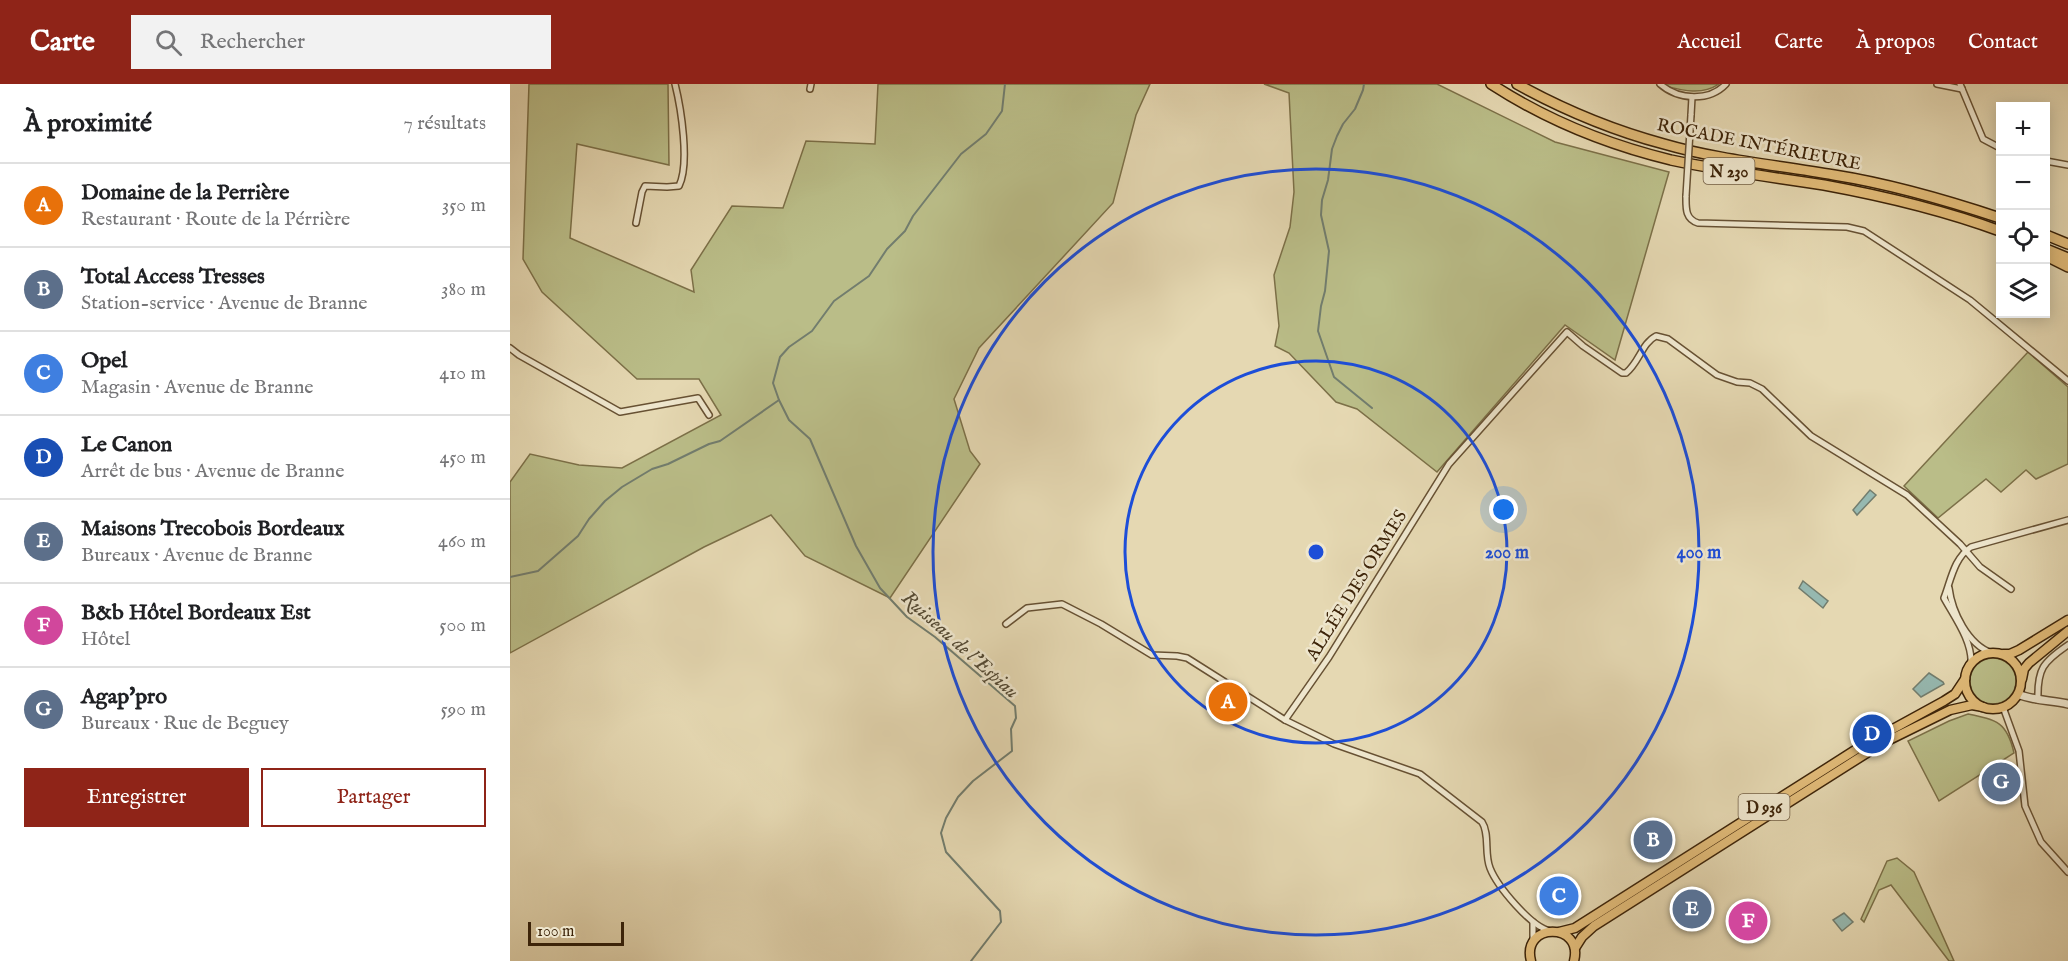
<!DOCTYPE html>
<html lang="fr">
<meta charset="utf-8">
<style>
body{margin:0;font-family:"IM FELL English",serif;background:#f2f2f2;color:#202124}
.controls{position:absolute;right:18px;top:18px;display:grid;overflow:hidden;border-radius:0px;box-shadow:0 3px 15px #0003}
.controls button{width:54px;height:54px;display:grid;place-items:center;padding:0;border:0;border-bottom:2px solid #e0e0e0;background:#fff;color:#202124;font:30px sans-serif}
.scale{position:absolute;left:18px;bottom:15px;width:96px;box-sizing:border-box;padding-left:6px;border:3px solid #3d2409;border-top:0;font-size:16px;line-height:21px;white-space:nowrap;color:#3d2409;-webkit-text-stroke:4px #eee6cd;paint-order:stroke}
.you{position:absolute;left:994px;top:426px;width:21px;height:21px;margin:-15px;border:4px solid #fff;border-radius:50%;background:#1a73e8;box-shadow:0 0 0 9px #1a73e833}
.badge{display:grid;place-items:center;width:39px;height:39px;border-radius:50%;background:#8f2418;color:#fff;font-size:20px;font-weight:700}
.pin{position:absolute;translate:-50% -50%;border:3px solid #fff;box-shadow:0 2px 6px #0006}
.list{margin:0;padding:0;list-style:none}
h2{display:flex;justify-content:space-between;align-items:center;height:78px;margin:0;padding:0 24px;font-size:26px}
h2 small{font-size:20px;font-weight:400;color:#757577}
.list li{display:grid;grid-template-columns:39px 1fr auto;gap:18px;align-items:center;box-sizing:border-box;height:84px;padding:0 24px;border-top:2px solid #e0e0e0}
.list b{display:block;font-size:22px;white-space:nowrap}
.list p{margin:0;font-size:20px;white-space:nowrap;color:#757577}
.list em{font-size:20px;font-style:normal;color:#757577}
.actions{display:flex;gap:12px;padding:18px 24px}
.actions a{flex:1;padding:14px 0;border:2px solid #8f2418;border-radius:0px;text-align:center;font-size:21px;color:#8f2418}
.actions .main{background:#8f2418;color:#fff}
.icon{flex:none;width:33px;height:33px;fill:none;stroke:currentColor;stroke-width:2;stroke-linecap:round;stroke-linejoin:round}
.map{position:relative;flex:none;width:1558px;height:877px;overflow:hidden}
header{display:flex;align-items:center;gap:36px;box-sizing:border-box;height:84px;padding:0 30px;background:#8f2418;color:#fff}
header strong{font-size:28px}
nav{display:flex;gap:33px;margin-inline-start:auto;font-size:21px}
.search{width:420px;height:54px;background:#f2f2f2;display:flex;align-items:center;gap:15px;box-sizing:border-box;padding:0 21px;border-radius:0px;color:#757577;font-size:22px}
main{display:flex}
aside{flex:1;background:#fff}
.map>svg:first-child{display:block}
.green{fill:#babd88;stroke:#7c7048;stroke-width:1.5}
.water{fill:#96b9b1;stroke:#727d6e;stroke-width:1.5}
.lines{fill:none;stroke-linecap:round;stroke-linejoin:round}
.stream{stroke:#727d6e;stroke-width:2}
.minor-casing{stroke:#675133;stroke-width:8}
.tertiary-casing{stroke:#675133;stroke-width:10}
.primary-casing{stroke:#3d2409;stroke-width:11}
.trunk-casing{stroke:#3d2409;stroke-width:12}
.minor{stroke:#eee6cd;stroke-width:5}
.tertiary{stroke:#eee6cd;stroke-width:7}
.primary{stroke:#e2bc79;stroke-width:8}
.trunk{stroke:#e2bc79;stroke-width:9}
.minor-bridge-casing{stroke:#675133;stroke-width:8;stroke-linecap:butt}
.minor-bridge{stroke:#eee6cd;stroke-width:5}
.ring{fill:none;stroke:#1d4ed8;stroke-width:3}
.labels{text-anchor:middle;stroke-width:5;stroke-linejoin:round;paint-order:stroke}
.shield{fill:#eee6cd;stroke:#725e44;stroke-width:1.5}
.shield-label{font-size:16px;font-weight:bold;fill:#3d2409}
.street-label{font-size:18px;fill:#3d2409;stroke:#eee6cd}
.water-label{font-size:20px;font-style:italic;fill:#534933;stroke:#eee6cd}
.centre{fill:#1d4ed8;stroke:#eee6cd;stroke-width:3}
.ring-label{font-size:18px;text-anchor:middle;font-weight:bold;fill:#1d4ed8;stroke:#eee6cd;stroke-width:5;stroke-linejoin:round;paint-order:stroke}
</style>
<header>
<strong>Carte</strong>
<div class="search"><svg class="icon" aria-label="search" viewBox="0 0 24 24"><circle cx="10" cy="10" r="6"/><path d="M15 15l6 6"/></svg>Rechercher</div>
<nav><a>Accueil</a><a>Carte</a><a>À propos</a><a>Contact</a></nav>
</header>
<main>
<aside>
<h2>À proximité<small>7 résultats</small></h2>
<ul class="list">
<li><span class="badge" style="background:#e8710a">A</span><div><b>Domaine de la Perrière</b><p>Restaurant · Route de la Pérrière</p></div><em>350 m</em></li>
<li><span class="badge" style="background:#5c6f8a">B</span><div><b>Total Access Tresses</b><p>Station-service · Avenue de Branne</p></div><em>380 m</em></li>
<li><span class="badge" style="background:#3f7fe0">C</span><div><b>Opel</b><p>Magasin · Avenue de Branne</p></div><em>410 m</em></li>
<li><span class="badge" style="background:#1a4fb4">D</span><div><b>Le Canon</b><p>Arrêt de bus · Avenue de Branne</p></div><em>450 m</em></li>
<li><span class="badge" style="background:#5c6f8a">E</span><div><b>Maisons Trecobois Bordeaux</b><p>Bureaux · Avenue de Branne</p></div><em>460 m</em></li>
<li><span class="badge" style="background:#d1479c">F</span><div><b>B&amp;b Hôtel Bordeaux Est</b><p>Hôtel</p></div><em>500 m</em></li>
<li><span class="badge" style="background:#5c6f8a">G</span><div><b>Agap'pro</b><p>Bureaux · Rue de Beguey</p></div><em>590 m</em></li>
</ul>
<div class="actions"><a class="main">Enregistrer</a><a>Partager</a></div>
</aside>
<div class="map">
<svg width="1558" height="877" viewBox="0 0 1558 877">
<rect width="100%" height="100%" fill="#e5d8b2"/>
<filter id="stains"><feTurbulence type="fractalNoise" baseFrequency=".00333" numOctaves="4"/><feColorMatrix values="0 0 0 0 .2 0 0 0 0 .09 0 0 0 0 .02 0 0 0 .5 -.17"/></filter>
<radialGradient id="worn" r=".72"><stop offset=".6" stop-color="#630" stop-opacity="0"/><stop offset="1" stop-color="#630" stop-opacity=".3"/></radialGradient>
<g class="green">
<path d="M 19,0 L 158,0 L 159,81 L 67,60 L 60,154 L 184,208 L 181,186 L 222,122 L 273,124 L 296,57 L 365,60 L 368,0 L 640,0 L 626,31 L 603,119 L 469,264 L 444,315 L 460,367 L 470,380 L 380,514 L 295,472 L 261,431 L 194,463 L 0,569 L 0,398 L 20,370 L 69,381 L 112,384 L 211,331 L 189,295 L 127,295 L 32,208 L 13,175 Z"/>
<path d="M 754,0 L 927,0 L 1045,58 L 1159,88 L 1105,276 L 1055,241 L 927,388 L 847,325 L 826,318 L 779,269 L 765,262 L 769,242 L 764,191 L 780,143 L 784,108 L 779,9 Z"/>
<path d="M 1147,0 L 1209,0 C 1190,13 1168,5 1147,0 Z"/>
<path d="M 1518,268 L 1558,303 L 1558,380 L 1526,395 L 1516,386 L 1491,408 L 1476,395 L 1428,434 L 1394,402 Z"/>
<circle cx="1483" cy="597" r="23"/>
<path d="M 1458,630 C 1487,636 1497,638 1504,669 L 1429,717 L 1398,657 L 1439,637 Z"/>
<path d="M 1387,774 L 1404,788 L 1444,877 L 1439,877 L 1381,801 L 1369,806 L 1354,838 L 1351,835 L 1377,777 Z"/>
</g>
<g class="water">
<path d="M 1360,406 L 1366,411 L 1347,431 L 1343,426 Z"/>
<path d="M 1293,497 L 1318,517 L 1313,524 L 1289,504 Z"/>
<path d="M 1419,589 L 1433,598 L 1434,600 L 1411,613 L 1403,605 Z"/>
<path d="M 1334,829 L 1343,838 L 1332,847 L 1323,836 Z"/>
</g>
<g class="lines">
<g class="stream">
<path d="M 854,0 L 853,6 L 845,25 L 833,40 L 827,52 L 822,65 L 818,96 L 812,116 L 811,131 L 819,167 L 815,207 L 811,222 L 808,247 L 824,293 L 862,324"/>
<path d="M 0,493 L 28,487 L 68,452 L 79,435 L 95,417 L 112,403 L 142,385 L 158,380 L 199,360 L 210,357 L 269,316"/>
<path d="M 461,877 L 491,838 L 490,827 L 436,768 L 431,749 L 436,734 L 448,713 L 463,697 L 502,667 L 501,645 L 506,634 L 505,622 L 425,553 L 397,533 L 370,504 L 346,462 L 300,355 L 279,336 L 269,316 L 263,299 L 270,273 L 279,263 L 302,247 L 324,217 L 359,192 L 377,165 L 395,147 L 403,132 L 451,70 L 476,50 L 492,27 L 495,0"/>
</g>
<defs>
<g id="minor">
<path d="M 1150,0 C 1168,16 1199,18 1216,0"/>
<path d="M 1427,0 L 1452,5"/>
<path d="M 1450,0 L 1473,55 L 1490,64"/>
<path d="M 300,5 L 301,0"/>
<path d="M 1181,31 L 1182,13"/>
<path d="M 1536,77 L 1558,81"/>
<path d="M 1176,112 C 1176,124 1175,135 1188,139 L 1337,143 L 1354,147 L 1460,216 L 1558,297"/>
<path d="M 126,139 L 132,108 L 135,102 L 157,103 L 169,102 C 180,80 171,24 165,0"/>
<path d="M 0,264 L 9,271 L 110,328 L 188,314 L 199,331"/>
<path d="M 1439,504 C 1442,528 1458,561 1482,569"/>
<path d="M 496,540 L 517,524 L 552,520 L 591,540 L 642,571 L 667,572 L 677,574 L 775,636 L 824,660 L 910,690 L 972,738 C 980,750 974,769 980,784 C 987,802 1021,843 1040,847"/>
<path d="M 1461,581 C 1463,558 1445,534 1434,514 C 1441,496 1444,474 1461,463 L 1558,436"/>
<path d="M 1528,616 C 1527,585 1533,578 1558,561"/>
<path d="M 1493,623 L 1509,667 L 1515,722 L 1531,758 L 1558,788"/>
<path d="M 775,636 L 819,573 L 939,380 L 1057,248 L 1073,262 L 1112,289 L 1116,289 C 1129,279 1132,259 1146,252 L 1158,255 L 1207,291 L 1227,298 L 1240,299 L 1252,305 L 1301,352 L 1397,411 L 1450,460 L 1470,483 L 1501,505"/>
<path d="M 1023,838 L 1023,857"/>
</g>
<path id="tertiary" d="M 1508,610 C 1524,617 1541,616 1558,620"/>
<g id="primary">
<circle cx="1483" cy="597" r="28"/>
<path d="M 1493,570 L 1500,570 L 1509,566 L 1558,536"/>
<path d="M 1512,595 L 1514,585 L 1519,579 L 1558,547"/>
<path d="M 1049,848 L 1065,844 L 1350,663 L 1434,617 L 1445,610 L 1455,595"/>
<path d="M 1065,864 L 1072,853 L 1084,842 L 1371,660 L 1440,626 L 1462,621 L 1473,623"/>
<path d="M 1021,877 C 1011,838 1074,838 1064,877"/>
</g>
<g id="trunk">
<path d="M 981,0 C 1035,35 1099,61 1161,76 C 1212,87 1263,93 1314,101 C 1374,112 1433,126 1490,147"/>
<path d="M 1007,0 C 1054,26 1102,46 1154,60 C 1209,76 1267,81 1324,91 C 1381,100 1436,116 1490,134"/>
<path d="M 1536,151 L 1558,160"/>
<path d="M 1536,165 L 1558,174"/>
<path d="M 1536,172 L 1558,183"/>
</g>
</defs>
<use href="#minor" class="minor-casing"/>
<use href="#tertiary" class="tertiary-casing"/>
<use href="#primary" class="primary-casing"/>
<use href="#trunk" class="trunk-casing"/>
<use href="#minor" class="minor"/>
<use href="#tertiary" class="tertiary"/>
<use href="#primary" class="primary"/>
<use href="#trunk" class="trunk"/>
<defs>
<path id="minor-bridge" d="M 1176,112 L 1181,31"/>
</defs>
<use href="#minor-bridge" class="minor-bridge-casing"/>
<use href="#minor-bridge" class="minor-bridge"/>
</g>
<g class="ring">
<circle cx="806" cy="468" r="191"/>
<circle cx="806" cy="468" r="383"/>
</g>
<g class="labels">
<g class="shield">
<rect x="1193.5" y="74" width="51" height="26" rx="4.5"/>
<rect x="1228.5" y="710" width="51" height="26" rx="4.5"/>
</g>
<g class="shield-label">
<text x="1219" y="93">N 230</text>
<text x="1254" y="729">D 936</text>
</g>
<g class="street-label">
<text transform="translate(1249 60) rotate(11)" y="6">ROCADE INTÉRIEURE</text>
<text transform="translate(846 501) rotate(-58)" y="6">ALLÉE DES ORMES</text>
</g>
<g class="water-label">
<text transform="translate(451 560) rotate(42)" y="7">Ruisseau de l'Espiau</text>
</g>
</g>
<circle cx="806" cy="468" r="9" class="centre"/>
<g class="ring-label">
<text x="997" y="474">200 m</text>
<text x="1189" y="474">400 m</text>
</g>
<rect width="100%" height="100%" filter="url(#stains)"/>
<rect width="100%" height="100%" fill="url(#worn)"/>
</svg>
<div class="controls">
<button>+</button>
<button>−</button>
<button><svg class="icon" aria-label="locate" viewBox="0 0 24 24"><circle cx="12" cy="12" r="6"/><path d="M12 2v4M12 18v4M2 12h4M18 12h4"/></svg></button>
<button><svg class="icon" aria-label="layers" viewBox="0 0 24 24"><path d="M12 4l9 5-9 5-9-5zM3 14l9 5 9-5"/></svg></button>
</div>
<div class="scale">100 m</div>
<div class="you"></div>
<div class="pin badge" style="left:718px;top:618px;background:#e8710a">A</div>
<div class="pin badge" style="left:1143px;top:756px;background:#5c6f8a">B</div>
<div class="pin badge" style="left:1049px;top:812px;background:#3f7fe0">C</div>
<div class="pin badge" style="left:1362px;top:650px;background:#1a4fb4">D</div>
<div class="pin badge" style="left:1182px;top:825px;background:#5c6f8a">E</div>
<div class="pin badge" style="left:1238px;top:837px;background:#d1479c">F</div>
<div class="pin badge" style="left:1491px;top:698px;background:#5c6f8a">G</div>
</div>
</main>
